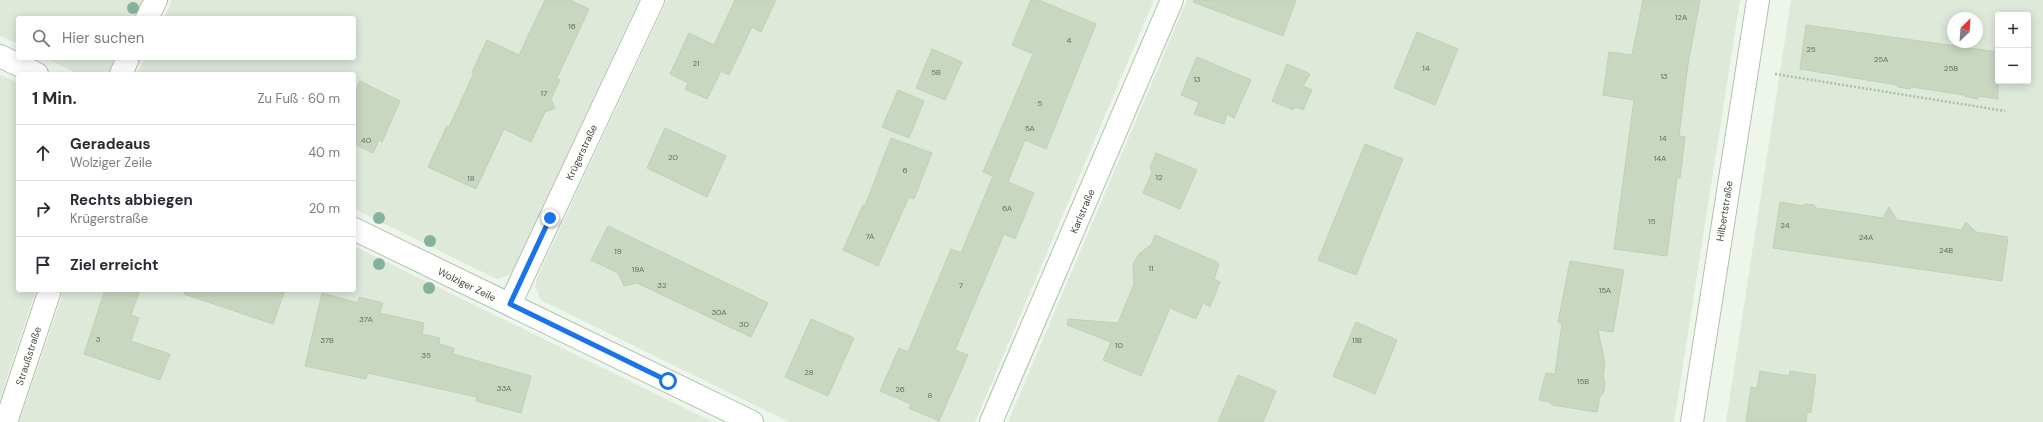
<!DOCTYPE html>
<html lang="de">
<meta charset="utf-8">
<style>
body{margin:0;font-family:"DM Sans",sans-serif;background:#f2f2f3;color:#2b2b33}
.controls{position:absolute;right:12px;top:12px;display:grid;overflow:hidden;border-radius:4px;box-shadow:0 2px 10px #0003}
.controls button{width:36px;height:36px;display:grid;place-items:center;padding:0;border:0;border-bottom:1px solid #e1e1e2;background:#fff;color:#2b2b33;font:20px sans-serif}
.compass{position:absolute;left:1947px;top:12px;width:36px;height:36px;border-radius:50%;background:#fff;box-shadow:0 2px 10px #0003;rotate:25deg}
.stop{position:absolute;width:12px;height:12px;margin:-9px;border:3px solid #1a73e8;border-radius:50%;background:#fff}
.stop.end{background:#1a73e8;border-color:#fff;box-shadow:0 1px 4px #0008}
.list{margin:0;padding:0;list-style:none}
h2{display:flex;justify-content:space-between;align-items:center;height:52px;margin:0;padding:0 16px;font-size:17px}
h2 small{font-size:13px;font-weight:400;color:#7c7c81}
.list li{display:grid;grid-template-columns:26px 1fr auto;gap:12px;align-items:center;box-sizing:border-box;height:56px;padding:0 16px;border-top:1px solid #e1e1e2}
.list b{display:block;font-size:15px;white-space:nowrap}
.list p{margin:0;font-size:13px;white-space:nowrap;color:#7c7c81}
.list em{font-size:13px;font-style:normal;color:#7c7c81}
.icon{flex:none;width:22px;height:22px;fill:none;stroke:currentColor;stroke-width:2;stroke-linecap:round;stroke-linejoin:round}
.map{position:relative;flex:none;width:2043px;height:422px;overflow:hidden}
.search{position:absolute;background:#fff;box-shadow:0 2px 10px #0003;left:16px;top:16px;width:340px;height:44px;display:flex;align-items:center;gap:10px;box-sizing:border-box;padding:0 14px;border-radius:4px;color:#7c7c81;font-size:15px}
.panel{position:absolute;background:#fff;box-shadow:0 2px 10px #0003;left:16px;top:72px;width:340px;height:220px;border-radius:4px}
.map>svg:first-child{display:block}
.residential{fill:#dee9da;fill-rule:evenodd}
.building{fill:#c9d7c1;stroke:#bfd1b4}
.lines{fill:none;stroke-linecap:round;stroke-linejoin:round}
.minor-casing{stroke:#b4c1ae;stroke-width:24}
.path{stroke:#abc2a0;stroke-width:2.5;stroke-dasharray:2 2;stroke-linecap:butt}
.minor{stroke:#fff;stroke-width:22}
.tree{fill:#84b29d}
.route{stroke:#1a73e8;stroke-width:5}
.labels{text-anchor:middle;stroke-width:3;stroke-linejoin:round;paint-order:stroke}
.number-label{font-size:8px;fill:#626d5b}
.street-label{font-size:10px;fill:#3f4a39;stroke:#fff}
</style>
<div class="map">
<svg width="2043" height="422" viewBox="0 0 2043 422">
<rect width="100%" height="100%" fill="#eef5eb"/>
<g class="residential">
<path d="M 0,0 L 144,0 L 136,18 L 18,18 L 18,44 L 0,36 Z"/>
<path d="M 172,0 L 639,0 L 514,268 L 509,275 L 497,279 L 354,209 L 354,74 L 137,74 L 145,58 L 354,58 L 354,18 L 164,18 Z"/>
<path d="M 667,0 L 1154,0 L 975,422 L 789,422 L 541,300 L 535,287 L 537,278 Z"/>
<path d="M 1187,0 L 1740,0 L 1674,422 L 1008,422 Z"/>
<path d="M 1791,0 L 2043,0 L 2043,422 L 1726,422 ZM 1998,15 L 2028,15 L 2028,81 L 1998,81 ZM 1953,18 L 1977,18 L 1977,42 L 1953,42 Z"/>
<path d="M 45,58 L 117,58 L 108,74 L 78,74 Z"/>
<path d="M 0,75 L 18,83 L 18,290 L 36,290 L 0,399 Z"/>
<path d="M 354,246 L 713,422 L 19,422 L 64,290 L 354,290 Z"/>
</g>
<g class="building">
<path d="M 545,0 L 570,0 L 589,9 L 557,78 L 560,80 L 551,99 L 555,108 L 545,112 L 531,142 L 504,129 L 476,189 L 428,167 L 447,126 L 449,127 L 474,73 L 472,72 L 487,40 L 519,55 Z"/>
<path d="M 735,0 L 776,0 L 761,32 L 752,27 L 729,75 L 721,71 L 707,99 L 685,89 L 688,83 L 670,74 L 689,33 L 714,45 Z"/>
<path d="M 1031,0 L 1039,0 L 1096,24 L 1046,149 L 1025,140 L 1008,182 L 1034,193 L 1015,239 L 1004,234 L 955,350 L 968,355 L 939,421 L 909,408 L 911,404 L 880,391 L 899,348 L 908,352 L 951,249 L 961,253 L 993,176 L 983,172 L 1033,54 L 1012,45 Z"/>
<path d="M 1194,0 L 1296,0 L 1283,36 L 1193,2 Z"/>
<path d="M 1643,0 L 1700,0 L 1688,64 L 1679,136 L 1685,137 L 1680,178 L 1677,178 L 1667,256 L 1614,249 L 1634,100 L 1603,95 L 1609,52 L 1632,55 Z"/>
<path d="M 1806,25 L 1998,52 L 1998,99 L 1979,96 L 1977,99 L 1964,96 L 1964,95 L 1912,87 L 1910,89 L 1898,87 L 1897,85 L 1800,69 Z"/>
<path d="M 1417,32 L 1458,49 L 1435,105 L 1394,88 Z"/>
<path d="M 932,49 L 962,62 L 945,100 L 916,88 Z"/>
<path d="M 1197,57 L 1251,80 L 1234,118 L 1227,114 L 1224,124 L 1194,114 L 1199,102 L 1181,95 Z"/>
<path d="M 1287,64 L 1310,74 L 1303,86 L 1312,90 L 1303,110 L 1295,107 L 1293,110 L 1272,101 Z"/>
<path d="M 360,81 L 400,101 L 382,142 L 379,140 L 373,153 L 354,144 L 354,94 Z"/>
<path d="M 898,90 L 924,101 L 909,138 L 882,127 Z"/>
<path d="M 665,128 L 726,156 L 707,197 L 647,168 Z"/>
<path d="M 891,138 L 932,153 L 914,199 L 909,197 L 878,266 L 843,250 L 863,205 L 865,206 Z"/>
<path d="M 1365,144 L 1403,159 L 1356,275 L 1318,260 Z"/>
<path d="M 1156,153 L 1197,170 L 1180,209 L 1143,193 L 1152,172 L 1150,168 Z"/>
<path d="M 1780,202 L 1803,206 L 1805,204 L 1814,205 L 1816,208 L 1883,218 L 1889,207 L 1897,220 L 1962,230 L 1966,222 L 1976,232 L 2008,237 L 2002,281 L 1773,248 Z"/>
<path d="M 608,226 L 768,303 L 751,337 L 637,283 L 624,286 L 618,273 L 591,260 Z"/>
<path d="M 1155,235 L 1217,262 L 1219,264 L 1214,279 L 1220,282 L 1210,307 L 1203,303 L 1196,319 L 1170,308 L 1141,376 L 1103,360 L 1111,342 L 1067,325 L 1068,319 L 1118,323 L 1134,284 L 1133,268 L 1134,262 L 1139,254 L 1151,245 Z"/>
<path d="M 1570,261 L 1624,270 L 1613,332 L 1598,330 L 1605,364 L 1603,376 L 1605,383 L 1604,391 L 1600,397 L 1597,412 L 1552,405 L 1549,402 L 1539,400 L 1546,373 L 1555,374 L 1562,323 L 1558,322 Z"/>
<path d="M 105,290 L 140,290 L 131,315 L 139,318 L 131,341 L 170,354 L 160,380 L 84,354 Z"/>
<path d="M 185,290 L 285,290 L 273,324 L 184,294 Z"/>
<path d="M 322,293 L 358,303 L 359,297 L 383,303 L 380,313 L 424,323 L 422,334 L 440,338 L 439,344 L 454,348 L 453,354 L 531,376 L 521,413 L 476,401 L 477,397 L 368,373 L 366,379 L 305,366 Z"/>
<path d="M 811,319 L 854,338 L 828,396 L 785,377 Z"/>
<path d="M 1356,322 L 1397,340 L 1375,394 L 1333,376 Z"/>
<path d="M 1760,371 L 1789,376 L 1790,371 L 1816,375 L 1811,413 L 1807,412 L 1806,422 L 1746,422 L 1751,387 L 1757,388 Z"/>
<path d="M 1238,375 L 1276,391 L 1263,422 L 1218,422 Z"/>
</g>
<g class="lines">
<defs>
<g id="minor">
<path d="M 147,18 L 156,0"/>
<path d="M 0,56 L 37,74"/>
<path d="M 121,74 L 128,58"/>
<path d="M 354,229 L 752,422"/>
<path d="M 510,304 L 653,0"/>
<path d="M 6,422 L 50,290"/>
<path d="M 991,422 L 1172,0"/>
<path d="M 1692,422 L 1758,0"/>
</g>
</defs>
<use href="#minor" class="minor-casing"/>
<path class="path" d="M 1775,74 L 2005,111"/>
<use href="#minor" class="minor"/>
</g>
<g class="tree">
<circle cx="133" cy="8" r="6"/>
<circle cx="379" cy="218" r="6"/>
<circle cx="430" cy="241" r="6"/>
<circle cx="379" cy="264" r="6"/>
<circle cx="429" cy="288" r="6"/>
</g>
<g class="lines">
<path class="route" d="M 550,218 L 510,304 L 668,381"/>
</g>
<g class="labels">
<g class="number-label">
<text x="1681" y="20">12A</text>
<text x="572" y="29">16</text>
<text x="1069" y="43">4</text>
<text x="1811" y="52">25</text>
<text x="1881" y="62">25A</text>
<text x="696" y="66">21</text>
<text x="1426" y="71">14</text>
<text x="1951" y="71">25B</text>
<text x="936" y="75">5B</text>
<text x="1664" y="79">13</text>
<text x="1197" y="82">13</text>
<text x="544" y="96">17</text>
<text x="1040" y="106">5</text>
<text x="1030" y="131">5A</text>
<text x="1663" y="141">14</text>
<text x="366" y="143">40</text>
<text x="673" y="160">20</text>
<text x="1660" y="161">14A</text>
<text x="905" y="173">6</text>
<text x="1159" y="180">12</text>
<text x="471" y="181">18</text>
<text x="1007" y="211">6A</text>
<text x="1652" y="224">15</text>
<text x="1785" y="228">24</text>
<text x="870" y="239">7A</text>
<text x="1866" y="240">24A</text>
<text x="1946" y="253">24B</text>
<text x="618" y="254">19</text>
<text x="1151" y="271">11</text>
<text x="638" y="272">19A</text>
<text x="662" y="288">32</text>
<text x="961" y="288">7</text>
<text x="1605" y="293">15A</text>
<text x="719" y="315">30A</text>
<text x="366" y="322">37A</text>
<text x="744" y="327">30</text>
<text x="98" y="342">3</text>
<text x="327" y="343">37B</text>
<text x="1357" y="343">11B</text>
<text x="1119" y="348">10</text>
<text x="426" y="358">35</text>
<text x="809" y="375">28</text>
<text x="1583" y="384">15B</text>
<text x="504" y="391">33A</text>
<text x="900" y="392">26</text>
<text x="930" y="398">8</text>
</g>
<g class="street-label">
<text transform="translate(581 152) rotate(-65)" y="4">Krügerstraße</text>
<text transform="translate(1082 211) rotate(-67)" y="4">Karlstraße</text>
<text transform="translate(1724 211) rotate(-81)" y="4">Hilbertstraße</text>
<text transform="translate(467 284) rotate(26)" y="4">Wolziger Zeile</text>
<text transform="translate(28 356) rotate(-72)" y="4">Straußstraße</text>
</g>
</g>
</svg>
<div class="controls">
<button>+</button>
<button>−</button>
</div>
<svg class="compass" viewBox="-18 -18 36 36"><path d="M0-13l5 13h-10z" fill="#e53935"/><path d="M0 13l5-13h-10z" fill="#7c7c81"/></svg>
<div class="stop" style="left:668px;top:381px"></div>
<div class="stop end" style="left:550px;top:218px"></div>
<div class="search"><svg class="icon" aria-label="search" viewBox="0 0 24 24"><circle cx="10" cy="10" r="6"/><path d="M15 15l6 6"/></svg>Hier suchen</div>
<section class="panel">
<h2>1 Min.<small>Zu Fuß · 60 m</small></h2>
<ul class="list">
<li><svg class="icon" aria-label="ahead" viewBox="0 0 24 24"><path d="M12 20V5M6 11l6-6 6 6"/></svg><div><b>Geradeaus</b><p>Wolziger Zeile</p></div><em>40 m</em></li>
<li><svg class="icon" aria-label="right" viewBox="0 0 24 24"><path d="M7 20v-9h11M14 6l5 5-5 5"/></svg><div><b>Rechts abbiegen</b><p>Krügerstraße</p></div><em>20 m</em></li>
<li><svg class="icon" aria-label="arrive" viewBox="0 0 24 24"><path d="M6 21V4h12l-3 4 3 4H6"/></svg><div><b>Ziel erreicht</b></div></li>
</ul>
</section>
</div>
